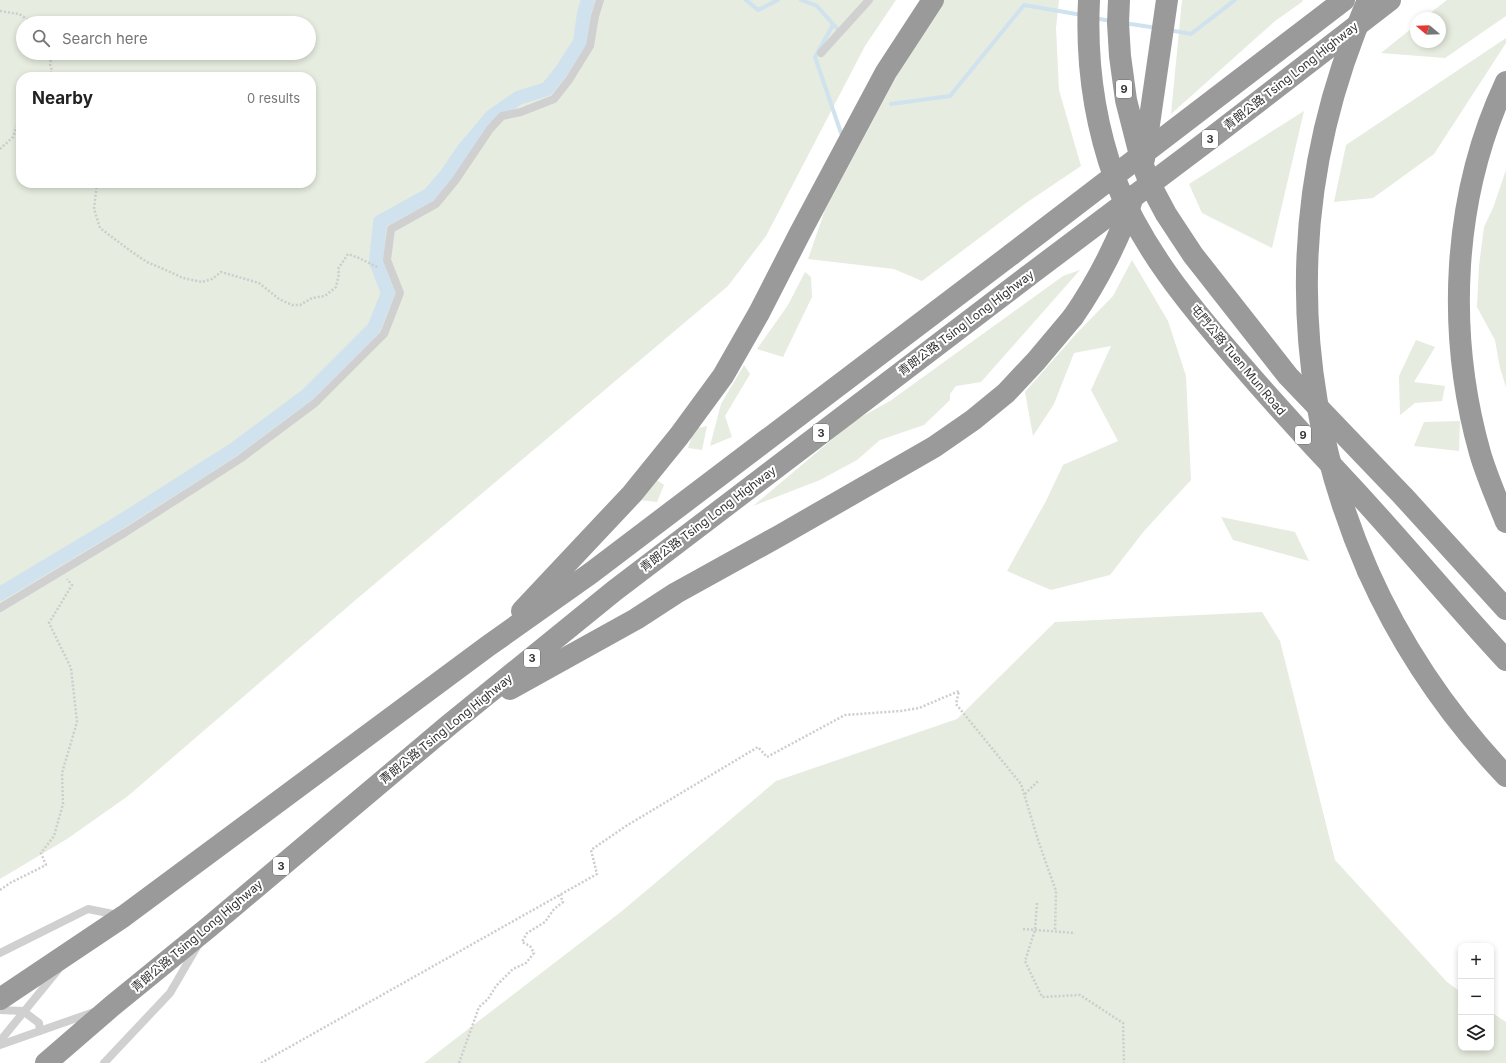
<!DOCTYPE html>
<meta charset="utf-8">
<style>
body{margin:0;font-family:Inter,"Noto Sans TC",sans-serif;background:#f2f2f2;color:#222}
.controls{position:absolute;right:12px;bottom:12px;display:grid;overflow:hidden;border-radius:8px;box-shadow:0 2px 6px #0003}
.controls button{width:36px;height:36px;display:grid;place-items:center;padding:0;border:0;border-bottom:1px solid #e0e0e0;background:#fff;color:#222;font:20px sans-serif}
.compass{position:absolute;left:1410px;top:12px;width:36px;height:36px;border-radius:50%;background:#fff;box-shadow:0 2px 6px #0003;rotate:289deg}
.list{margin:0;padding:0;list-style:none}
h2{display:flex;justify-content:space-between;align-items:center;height:52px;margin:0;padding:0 16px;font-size:17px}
h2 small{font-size:13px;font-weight:400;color:#767676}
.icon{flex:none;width:22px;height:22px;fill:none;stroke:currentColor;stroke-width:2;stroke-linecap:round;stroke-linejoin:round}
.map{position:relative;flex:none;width:1506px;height:1063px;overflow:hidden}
.search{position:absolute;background:#fff;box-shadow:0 2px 6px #0003;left:16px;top:16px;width:300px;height:44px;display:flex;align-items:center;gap:10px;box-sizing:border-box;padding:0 14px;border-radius:22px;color:#767676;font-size:15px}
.panel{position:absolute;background:#fff;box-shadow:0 2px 6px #0003;left:16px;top:72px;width:300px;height:116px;border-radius:16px}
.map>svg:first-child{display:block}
.green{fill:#e6ecdf;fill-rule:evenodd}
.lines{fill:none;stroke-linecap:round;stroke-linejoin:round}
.stream{stroke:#cfe2ee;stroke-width:4}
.canal{stroke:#cfe2ee;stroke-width:14}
.path{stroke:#cdcdcd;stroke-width:2.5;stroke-dasharray:2 2;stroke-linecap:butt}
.lane{stroke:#d0d0d0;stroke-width:8}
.highway{stroke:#9a9a9a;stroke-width:22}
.highway-bridge{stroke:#9a9a9a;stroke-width:22}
.labels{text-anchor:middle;stroke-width:4;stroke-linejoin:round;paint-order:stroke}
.shield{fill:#fff;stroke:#707070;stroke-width:1}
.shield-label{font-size:11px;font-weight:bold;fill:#333}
.street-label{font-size:12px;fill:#333;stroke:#fff}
</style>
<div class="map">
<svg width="1506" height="1063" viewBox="0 0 1506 1063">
<rect width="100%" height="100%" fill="#fff"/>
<g class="green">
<path d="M 0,0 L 896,0 L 865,46 L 766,236 L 728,286 L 352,603 L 128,796 L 67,839 L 0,879 ZM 23,23 L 309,23 L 309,53 L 23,53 ZM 21,77 L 311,77 L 311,183 L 21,183 Z"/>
<path d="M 940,0 L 1059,0 L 1056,28 L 1059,90 L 1081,166 L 1026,203 L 922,281 L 894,269 L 808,259 L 825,210 L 930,14 Z"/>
<path d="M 1182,0 L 1303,0 L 1302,2 L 1275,21 L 1171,114 Z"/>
<path d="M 1447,0 L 1506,0 L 1506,16 L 1445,58 L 1381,53 L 1416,25 L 1416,42 L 1440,42 L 1440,18 L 1424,18 Z"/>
<path d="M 1506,38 L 1506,43 L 1434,154 L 1373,198 L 1334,202 L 1346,145 Z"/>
<path d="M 1304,111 L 1272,248 L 1202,213 L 1189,184 Z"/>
<path d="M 1506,170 L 1506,387 L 1500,368 L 1495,340 L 1477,307 L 1479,266 L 1484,227 L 1493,208 Z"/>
<path d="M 1132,260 L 1168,321 L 1186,376 L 1191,480 L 1144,531 L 1110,575 L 1051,590 L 1007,571 L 1046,501 L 1063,465 L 1118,441 L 1091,390 L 1111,346 L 1074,353 L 1054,404 L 1033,436 L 1025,392 L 1075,335 L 1113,296 Z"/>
<path d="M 1080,270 L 981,382 L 956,386 L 950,394 L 950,400 L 924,425 L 880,440 L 857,460 L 820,480 L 753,506 L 854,421 L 890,401 L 1063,276 Z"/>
<path d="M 805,272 L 811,277 L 812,297 L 783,357 L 757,349 L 788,305 Z"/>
<path d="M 1416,340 L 1435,347 L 1414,382 L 1445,386 L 1442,401 L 1415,403 L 1400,415 L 1399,376 Z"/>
<path d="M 744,365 L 750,374 L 725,416 L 732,437 L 710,446 L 721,404 Z"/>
<path d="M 1460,421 L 1459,451 L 1414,446 L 1424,422 Z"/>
<path d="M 707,426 L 702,450 L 688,448 L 694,429 Z"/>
<path d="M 657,480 L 664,485 L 657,502 L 640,500 Z"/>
<path d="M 1221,517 L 1295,532 L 1309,561 L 1233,540 Z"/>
<path d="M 1262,612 L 1280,641 L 1335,860 L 1447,982 L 1461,992 L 1461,1048 L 1491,1048 L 1491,1012 L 1506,1022 L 1506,1063 L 424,1063 L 622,911 L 776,781 L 957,719 L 1055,622 Z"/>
</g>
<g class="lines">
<g class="stream">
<path d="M 746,0 L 758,10 L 778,0"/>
<path d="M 801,0 L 817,6 L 840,32"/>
<path d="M 1094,18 L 1111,21"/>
<path d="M 1124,23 L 1157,28"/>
<path d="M 833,25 L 815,57 L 841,133"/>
<path d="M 1169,30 L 1191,34 L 1235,0"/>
<path d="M 891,104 L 950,96 L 1024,5 L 1082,15"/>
</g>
<path class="canal" d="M 0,594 L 120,522 L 233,450 L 307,395 L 374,328 L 388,293 L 376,262 L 380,222 L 429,195 L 447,174 L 464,149 L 491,117 L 518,98 L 547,89 L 560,73 L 580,42 L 584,13 L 588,0"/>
<g class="path">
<path d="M 0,11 L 19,14 L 30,21 L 42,23"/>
<path d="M 49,77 L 52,71 L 50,64 L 52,53"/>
<path d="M 0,149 L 13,137 L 21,115"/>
<path d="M 97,183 L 94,209 L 100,228 L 132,252 L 147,262 L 168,271 L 183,278 L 202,282 L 212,279 L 221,272 L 259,283 L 279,299 L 292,305 L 300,305 L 312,298 L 325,296 L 336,287 L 339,274 L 338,269 L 348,254 L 359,258 L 379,268"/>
<path d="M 1025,794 L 1039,780"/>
<path d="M 0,890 L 10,883 L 46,865 L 41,853 L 54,836 L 63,804 L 62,773 L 77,722 L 71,668 L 49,623 L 72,585 L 67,579"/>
<path d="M 1037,903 L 1035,930 L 1025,961 L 1042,997 L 1080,995 L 1123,1023 L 1124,1063"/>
<path d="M 1023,929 L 1075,933"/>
<path d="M 261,1063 L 597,874 L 591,850 L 626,826 L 758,747 L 767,757 L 845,715 L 901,711 L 919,708 L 959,691 L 956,704 L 1021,784 L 1039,843 L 1056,891 L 1055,931"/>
<path d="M 459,1063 L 479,1007 L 488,999 L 496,986 L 513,969 L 526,963 L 534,953 L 530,946 L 522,942 L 527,933 L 545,922 L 554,909 L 563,902 L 560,895"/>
</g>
<g class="lane">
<path d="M 821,53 L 869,0"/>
<path d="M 0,608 L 126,532 L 240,459 L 315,403 L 384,334 L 400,293 L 387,260 L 391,229 L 436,204 L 455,181 L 490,129 L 502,116 L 521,112 L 554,99 L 569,80 L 590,46 L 595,16 L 600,0"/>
<path d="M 0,953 L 88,909 L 118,915"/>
<path d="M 0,1010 L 23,1011 L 39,1023 L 40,1031"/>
<path d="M 0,1041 L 58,970"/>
<path d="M 0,1045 L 94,1012"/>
<path d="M 104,1063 L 170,993 L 198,945"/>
</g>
<g class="highway">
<path d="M 1089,0 C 1086,61 1094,121 1115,179 C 1141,247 1189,305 1236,359 C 1273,402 1311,444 1350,485 C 1403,542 1453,603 1506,660"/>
<path d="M 1119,0 L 1118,23 L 1120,56 L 1126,100 L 1142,163 L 1151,186 L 1166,214 L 1193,255 L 1288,376 L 1403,496 L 1506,609"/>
<path d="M 1506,82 C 1452,197 1446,332 1480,453 C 1487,477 1497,499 1506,522"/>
<path d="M 1368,571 C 1402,647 1449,716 1506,776"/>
<path d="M 522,611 L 632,494 L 679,436 L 723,376 L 759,313 L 800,233 L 886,72 L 933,0"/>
<path d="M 510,689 L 636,619 L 676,593 L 779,536 L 934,447 L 973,420 L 1006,393 L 1036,361 L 1073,317"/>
<path d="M 0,999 L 124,916 L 488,646 L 591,573 L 1012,254"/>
<path d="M 46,1063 L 112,1006 L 209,927 L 449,725 L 614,591 L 1028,276"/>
</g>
<g class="highway-bridge">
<path d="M 1144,159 L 1167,0"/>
<path d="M 1012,254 L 1344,0"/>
<path d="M 1028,276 L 1206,142 L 1390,0"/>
<path d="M 1073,317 C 1096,284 1122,235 1133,196"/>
<path d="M 1368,571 C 1287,385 1286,187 1368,0"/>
</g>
</g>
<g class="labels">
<g class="shield">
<rect x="1116" y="80" width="16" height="18" rx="3"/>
<rect x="1202" y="130" width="16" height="18" rx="3"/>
<rect x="813" y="424" width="16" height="18" rx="3"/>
<rect x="1295" y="426" width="16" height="18" rx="3"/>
<rect x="524" y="649" width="16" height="18" rx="3"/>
<rect x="273" y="857" width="16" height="18" rx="3"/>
</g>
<g class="shield-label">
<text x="1124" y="93">9</text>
<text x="1210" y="143">3</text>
<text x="821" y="437">3</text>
<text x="1303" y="439">9</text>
<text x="532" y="662">3</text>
<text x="281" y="870">3</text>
</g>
<g class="street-label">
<text transform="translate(1291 76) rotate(-38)" y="4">青朗公路 Tsing Long Highway</text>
<text transform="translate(966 323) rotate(-37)" y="4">青朗公路 Tsing Long Highway</text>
<text transform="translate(1238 360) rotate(50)" y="4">屯門公路 Tuen Mun Road</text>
<text transform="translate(708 519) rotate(-37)" y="4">青朗公路 Tsing Long Highway</text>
<text transform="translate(446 729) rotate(-39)" y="4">青朗公路 Tsing Long Highway</text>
<text transform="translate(197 936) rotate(-40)" y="4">青朗公路 Tsing Long Highway</text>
</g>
</g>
</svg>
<div class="controls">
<button>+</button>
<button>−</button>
<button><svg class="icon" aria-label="layers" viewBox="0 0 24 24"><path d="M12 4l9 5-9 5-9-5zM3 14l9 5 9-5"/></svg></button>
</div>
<svg class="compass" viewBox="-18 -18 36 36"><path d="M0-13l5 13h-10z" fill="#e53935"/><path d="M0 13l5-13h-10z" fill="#767676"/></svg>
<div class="search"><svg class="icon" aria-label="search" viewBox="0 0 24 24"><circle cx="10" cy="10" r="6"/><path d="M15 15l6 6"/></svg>Search here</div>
<section class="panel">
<h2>Nearby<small>0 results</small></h2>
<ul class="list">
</ul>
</section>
</div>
